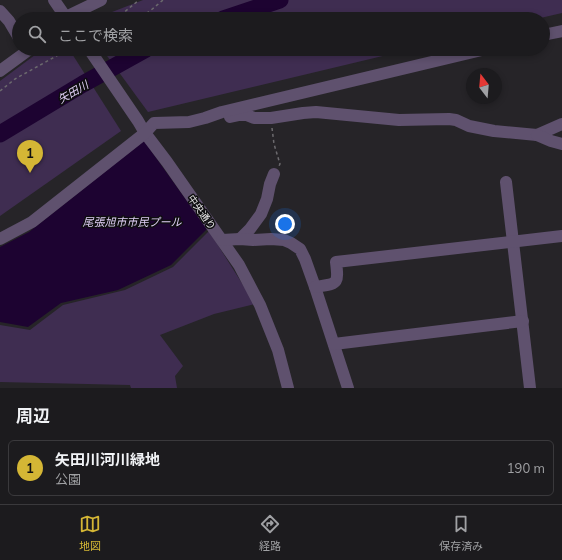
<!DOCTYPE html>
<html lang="ja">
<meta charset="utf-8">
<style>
body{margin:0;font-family:Mulish,"Noto Sans JP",sans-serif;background:#252427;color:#f1f3f6}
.compass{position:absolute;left:466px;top:68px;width:36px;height:36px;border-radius:50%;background:#1c1b1e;box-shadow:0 2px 6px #0003;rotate:344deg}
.you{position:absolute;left:285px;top:224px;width:14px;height:14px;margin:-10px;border:3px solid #fff;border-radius:50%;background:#1a73e8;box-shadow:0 0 0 6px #1a73e833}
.badge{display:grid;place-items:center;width:26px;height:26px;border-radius:50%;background:#d4b635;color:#111;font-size:13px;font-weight:700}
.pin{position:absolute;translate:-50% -33px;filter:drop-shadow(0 1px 2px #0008)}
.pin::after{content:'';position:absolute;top:21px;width:14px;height:12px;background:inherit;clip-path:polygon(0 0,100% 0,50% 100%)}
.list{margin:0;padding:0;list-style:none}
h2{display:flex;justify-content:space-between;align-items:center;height:52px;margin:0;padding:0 16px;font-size:17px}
h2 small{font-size:13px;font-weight:400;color:#a0a1a4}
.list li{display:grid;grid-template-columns:26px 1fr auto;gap:12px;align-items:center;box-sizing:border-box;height:56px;margin:0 8px 8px;padding:0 8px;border:1px solid #3a393c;border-radius:6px}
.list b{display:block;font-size:15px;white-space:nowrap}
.list p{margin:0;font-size:13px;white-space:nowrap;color:#a0a1a4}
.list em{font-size:13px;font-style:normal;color:#a0a1a4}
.icon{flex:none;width:22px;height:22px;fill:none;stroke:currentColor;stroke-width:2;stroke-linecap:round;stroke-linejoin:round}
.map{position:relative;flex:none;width:562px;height:388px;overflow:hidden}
.search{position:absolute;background:#1c1b1e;box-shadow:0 2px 6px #0003;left:12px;right:12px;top:12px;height:44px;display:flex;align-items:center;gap:10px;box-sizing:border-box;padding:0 14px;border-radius:22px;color:#a0a1a4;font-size:15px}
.sheet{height:116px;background:#1c1b1e}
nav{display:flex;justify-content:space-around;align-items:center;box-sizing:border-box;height:56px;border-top:1px solid #3a393c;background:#1c1b1e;font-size:11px;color:#a0a1a4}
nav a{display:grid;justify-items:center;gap:2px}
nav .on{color:#d4b635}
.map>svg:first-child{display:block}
.green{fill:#3f2d51}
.water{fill:#1d0331}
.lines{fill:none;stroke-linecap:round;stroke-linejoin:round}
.river{stroke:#1d0331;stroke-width:17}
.path{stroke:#6c6a6e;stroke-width:1.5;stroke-dasharray:3 3;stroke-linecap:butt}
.minor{stroke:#5f516e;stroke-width:12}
.labels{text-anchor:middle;stroke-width:3;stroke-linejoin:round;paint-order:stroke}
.street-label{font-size:10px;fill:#e6e5e7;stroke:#0e0e0f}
.water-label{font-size:11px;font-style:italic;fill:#dfcef5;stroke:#0e0e0f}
</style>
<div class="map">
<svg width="562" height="388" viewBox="0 0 562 388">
<rect width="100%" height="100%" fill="#262428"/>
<g class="green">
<path d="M 143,0 L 562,0 L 562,13 L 536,19 L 94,19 Z"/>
<path d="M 43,49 L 69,49 L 121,131 L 0,216 L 0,81 Z"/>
<path d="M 102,49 L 412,49 L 148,112 Z"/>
<path d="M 209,231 L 255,304 L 214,314 L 160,335 L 183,366 L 175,376 L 177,388 L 131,388 L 130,385 L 0,382 L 0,325 L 30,330 L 63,305 L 125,290 L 173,267 Z"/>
</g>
<path class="water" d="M 144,141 L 207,229 L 171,265 L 118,290 L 61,303 L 28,327 L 0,322 L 0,247 L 29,232 Z"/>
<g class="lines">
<g class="river">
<path d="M 223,19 L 280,0"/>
<path d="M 0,134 L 83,84 L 146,49"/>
</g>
<g class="path">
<path d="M 116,19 L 139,0"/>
<path d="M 136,19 L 150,11 L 163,0"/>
<path d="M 0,91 L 15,79 L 69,49"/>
<path d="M 272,128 L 274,144 L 280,164 L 279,166"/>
</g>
<g class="minor">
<path d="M 54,0 L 67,19"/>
<path d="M 0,11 L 9,21 L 19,38"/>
<path d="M 64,19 L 66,17 L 101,0"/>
<path d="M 543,35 L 562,31"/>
<path d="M 89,49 L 138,121 L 145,133 L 167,162 L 239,265 L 260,305 L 278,350 L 288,388"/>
<path d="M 0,71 L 30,49"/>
<path d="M 230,117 L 244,114 L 254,118 L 271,118 L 303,113 L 316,112 L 399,120 L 449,119 L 456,120 L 469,126 L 494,131 L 537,135 L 562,124"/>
<path d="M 537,135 L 551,141 L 562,144"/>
<path d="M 506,182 L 530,388"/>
<path d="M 0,239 L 32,222 L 145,133 L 154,123 L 189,122 L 205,118 L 222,112 L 486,49"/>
<path d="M 240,239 L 250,229 L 261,214 L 267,199 L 270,184 L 274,174"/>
<path d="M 222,240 L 240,239 L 253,240 L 271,239 L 284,240 L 291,243 L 300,249 L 305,259 L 315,287 L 348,388"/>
<path d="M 315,287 C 337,283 339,286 336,262 L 562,236"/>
<path d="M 334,344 L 523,321"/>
</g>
</g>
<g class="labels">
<g class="street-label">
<text transform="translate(202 212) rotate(55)" y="4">中央通り</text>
</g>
<g class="water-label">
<text transform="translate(73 92) rotate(-30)" y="4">矢田川</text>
<text x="132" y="226">尾張旭市市民プール</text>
</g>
</g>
</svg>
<svg class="compass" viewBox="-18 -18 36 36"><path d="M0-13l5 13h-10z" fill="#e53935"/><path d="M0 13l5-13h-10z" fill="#a0a1a4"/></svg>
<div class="you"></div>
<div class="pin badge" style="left:30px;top:173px">1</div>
<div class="search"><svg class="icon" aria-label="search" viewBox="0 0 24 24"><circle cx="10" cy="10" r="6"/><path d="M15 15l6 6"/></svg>ここで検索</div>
</div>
<section class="sheet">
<h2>周辺<small></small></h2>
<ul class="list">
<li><span class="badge">1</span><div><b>矢田川河川緑地</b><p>公園</p></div><em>190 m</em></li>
</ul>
</section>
<nav>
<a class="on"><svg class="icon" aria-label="map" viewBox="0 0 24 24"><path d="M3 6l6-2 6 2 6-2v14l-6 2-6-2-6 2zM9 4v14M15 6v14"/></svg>地図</a>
<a><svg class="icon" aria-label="directions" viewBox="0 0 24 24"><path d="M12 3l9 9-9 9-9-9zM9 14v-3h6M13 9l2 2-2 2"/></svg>経路</a>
<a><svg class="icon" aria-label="saved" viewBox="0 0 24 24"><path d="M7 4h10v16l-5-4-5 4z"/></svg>保存済み</a>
</nav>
